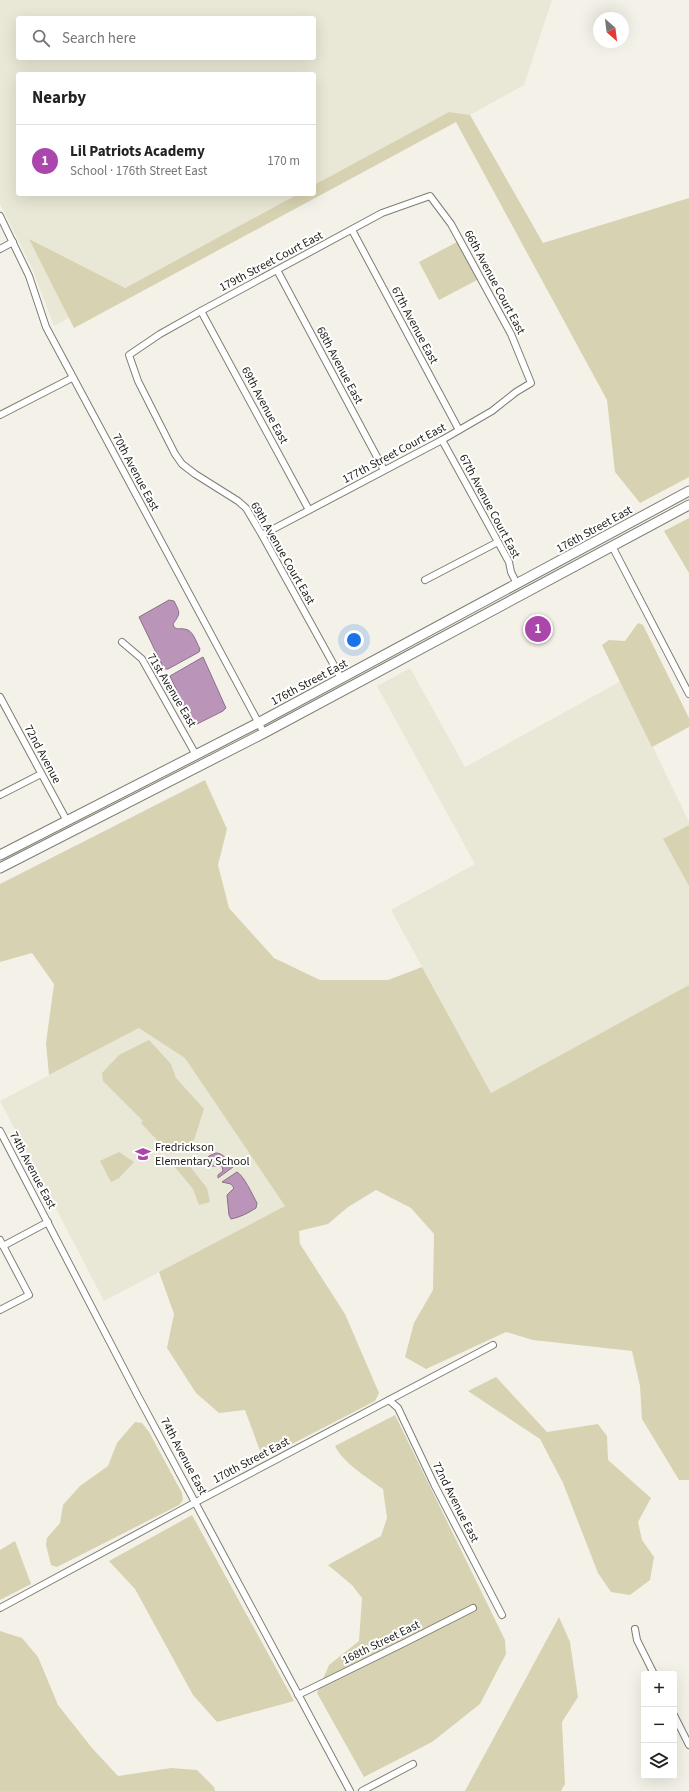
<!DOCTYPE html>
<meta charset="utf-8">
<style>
body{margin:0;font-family:"Source Sans 3",sans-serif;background:#f2f2f2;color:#222}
.controls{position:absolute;right:12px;bottom:12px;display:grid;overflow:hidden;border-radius:4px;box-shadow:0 4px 16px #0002}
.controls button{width:36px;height:36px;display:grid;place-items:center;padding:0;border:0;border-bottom:1px solid #e0e0e0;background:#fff;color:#222;font:20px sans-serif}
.compass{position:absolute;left:593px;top:12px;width:36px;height:36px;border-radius:50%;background:#fff;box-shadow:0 4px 16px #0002;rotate:152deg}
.you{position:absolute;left:354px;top:640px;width:14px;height:14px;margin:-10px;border:3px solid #fff;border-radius:50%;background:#1a73e8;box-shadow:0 0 0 6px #1a73e833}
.badge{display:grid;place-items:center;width:26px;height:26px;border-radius:50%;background:#aa46ac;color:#fff;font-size:13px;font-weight:700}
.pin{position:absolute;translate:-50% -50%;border:2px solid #fff;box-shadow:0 1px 4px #0006}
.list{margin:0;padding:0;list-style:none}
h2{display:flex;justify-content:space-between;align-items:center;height:52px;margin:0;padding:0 16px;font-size:17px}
h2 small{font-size:13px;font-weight:400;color:#767676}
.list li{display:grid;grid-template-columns:26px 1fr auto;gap:12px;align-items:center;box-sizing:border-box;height:72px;padding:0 16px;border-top:1px solid #e0e0e0}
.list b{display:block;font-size:15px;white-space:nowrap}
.list p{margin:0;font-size:13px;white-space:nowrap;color:#767676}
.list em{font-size:13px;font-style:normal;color:#767676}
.icon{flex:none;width:22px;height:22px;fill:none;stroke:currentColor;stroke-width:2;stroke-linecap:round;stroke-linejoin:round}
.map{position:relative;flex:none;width:689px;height:1791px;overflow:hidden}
.search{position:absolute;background:#fff;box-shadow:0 4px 16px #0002;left:16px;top:16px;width:300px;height:44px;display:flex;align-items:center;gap:10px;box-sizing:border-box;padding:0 14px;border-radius:4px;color:#767676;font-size:15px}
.panel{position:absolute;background:#fff;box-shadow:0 4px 16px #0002;left:16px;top:72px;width:300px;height:124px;border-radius:4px}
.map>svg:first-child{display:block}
.built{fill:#e9e7d5;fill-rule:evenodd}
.green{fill:#d7d2b1}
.water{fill:#ba95b9;stroke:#8a7088}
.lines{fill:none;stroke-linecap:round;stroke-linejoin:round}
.minor-casing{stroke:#7e7d74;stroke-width:8}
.primary-casing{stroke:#7e7d74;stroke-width:11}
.minor{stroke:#fff;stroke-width:6}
.primary{stroke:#fff;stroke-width:9}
.labels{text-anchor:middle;stroke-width:4;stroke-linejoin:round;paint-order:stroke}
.street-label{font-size:12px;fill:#1b1b17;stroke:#fff}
.poi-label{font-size:12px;fill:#1b1b17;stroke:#fff;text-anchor:start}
</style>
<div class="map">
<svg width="689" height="1791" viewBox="0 0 689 1791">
<rect width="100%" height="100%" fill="#f4f2e8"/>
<g class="built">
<path d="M 0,0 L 552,0 L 524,85 L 470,115 L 449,112 L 314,185 L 314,74 L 18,74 L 18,194 L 298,194 L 54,326 L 32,268 L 0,204 ZM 18,18 L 314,18 L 314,58 L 18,58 Z"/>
<path d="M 410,668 L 465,767 L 621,681 L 689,822 L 689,825 L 663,839 L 689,886 L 689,985 L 491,1093 L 391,910 L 475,864 L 377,686 Z"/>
<path d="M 181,1006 L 285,1206 L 104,1301 L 0,1101 Z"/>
</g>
<g class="green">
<path d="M 449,112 L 470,115 L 543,243 L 689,198 L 689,477 L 640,503 L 615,472 L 607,400 L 456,122 L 74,328 L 29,239 L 125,288 L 298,194 L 314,194 L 314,185 Z"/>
<path d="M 459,241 L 479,279 L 439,300 L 419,262 Z"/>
<path d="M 689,518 L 689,573 L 664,531 Z"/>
<path d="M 638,623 L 643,625 L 689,718 L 689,727 L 652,747 L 602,645 L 609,640 L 625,641 Z"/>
<path d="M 205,780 L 227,829 L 218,865 L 229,908 L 274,958 L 320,980 L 388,980 L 422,967 L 491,1093 L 689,985 L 689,1480 L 679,1480 L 642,1419 L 640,1386 L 632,1351 L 533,1340 L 506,1332 L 426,1369 L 405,1357 L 414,1323 L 433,1290 L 434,1234 L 411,1208 L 376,1190 L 348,1207 L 328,1224 L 299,1231 L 300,1244 L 345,1314 L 379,1393 L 375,1401 L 263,1459 L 245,1410 L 219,1413 L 196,1393 L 167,1348 L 174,1314 L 159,1272 L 285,1206 L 185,1058 L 139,1028 L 49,1075 L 46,1043 L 54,984 L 32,953 L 0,962 L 0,884 Z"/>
<path d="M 689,825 L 689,886 L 663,839 Z"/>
<path d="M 149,1040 L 171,1064 L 176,1078 L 204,1109 L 193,1143 C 187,1150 178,1153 169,1153 L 141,1123 L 143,1121 L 103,1081 L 102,1073 L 119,1055 Z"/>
<path d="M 119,1152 L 134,1162 L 119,1178 L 111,1182 L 100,1161 Z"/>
<path d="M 184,1159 L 207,1188 L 210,1202 L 199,1205 L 193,1189 L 175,1167 Z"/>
<path d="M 496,1377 L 547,1432 L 598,1424 L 607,1436 L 608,1460 L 651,1498 L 638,1522 L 642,1540 L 654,1557 L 650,1580 L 630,1595 L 611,1592 L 598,1573 L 563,1483 L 540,1439 L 468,1391 Z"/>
<path d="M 395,1415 L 505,1640 L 506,1654 L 480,1704 L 432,1742 L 364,1777 L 317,1693 L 329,1665 L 359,1641 L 362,1598 L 352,1585 L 328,1565 L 381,1536 L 387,1518 L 383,1489 C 368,1478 343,1463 335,1446 Z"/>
<path d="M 135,1422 L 142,1423 L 149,1432 L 182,1493 L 183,1500 L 179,1505 L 57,1567 L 51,1565 L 46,1545 L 47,1538 L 60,1523 L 63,1505 L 80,1486 L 108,1466 L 117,1443 Z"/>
<path d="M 192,1515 L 294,1701 L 217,1722 L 193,1695 L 135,1589 L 109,1561 Z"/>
<path d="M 15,1541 L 31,1584 L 0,1600 L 0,1550 Z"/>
<path d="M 559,1617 L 570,1642 L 578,1697 L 562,1722 L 565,1784 L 561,1791 L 465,1791 Z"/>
<path d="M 0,1631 L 22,1638 L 38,1657 L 58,1705 L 92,1748 L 118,1776 L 171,1768 L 197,1770 L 214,1787 L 215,1791 L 0,1791 Z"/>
</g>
<g class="water">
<path d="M 169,600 L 174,601 C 180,613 181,613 173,624 L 174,627 C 178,630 179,628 184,629 C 193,629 196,642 200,649 L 199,652 L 168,669 L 164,669 L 139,617 Z"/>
<path d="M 203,657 L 226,708 L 223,711 L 195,725 L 192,724 L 170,676 Z"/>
<path d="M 216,1153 C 224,1153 228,1162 233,1167 L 218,1178 L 218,1175 L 223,1171 L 222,1166 L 211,1166 L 207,1159 L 209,1156 Z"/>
<path d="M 237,1172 C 244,1176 252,1194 257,1203 L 256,1208 C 248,1213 241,1217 231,1219 L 229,1215 L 227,1195 L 234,1188 L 231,1184 L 222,1182 Z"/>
</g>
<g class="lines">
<defs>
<g id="minor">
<path d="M 0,216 L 29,276 L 46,327 L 264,733"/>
<path d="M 352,230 L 459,430"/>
<path d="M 0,249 L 13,242"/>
<path d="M 277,270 L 384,470"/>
<path d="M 201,311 L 309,510"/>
<path d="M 0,415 L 72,378"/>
<path d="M 442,440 L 509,562 L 511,572 L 517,584"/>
<path d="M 262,535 L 442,440 L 492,411 L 516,392 L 531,383 L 511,334 L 451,224 L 430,196 L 382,213 L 201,311 L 160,334 L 129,355 L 138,381 L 175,454 L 182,464 L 195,474 L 238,501 L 246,508 L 262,535 L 341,678"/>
<path d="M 612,546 L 689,694"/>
<path d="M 425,580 L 498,542"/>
<path d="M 122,642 L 142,659 L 196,755"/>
<path d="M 0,697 L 67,821"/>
<path d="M 0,795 L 41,774"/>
<path d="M 0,1131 L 138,1396 L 350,1791"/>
<path d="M 0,1240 L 29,1295 L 0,1310"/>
<path d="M 3,1246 L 48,1222"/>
<path d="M 389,1400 L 398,1408 L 435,1486 L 502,1615"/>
<path d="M 0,1608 L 196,1502 L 493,1345"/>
<path d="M 635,1629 L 637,1640 L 654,1674"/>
<path d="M 298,1695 L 404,1643 L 473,1608"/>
<path d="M 674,1715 L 689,1745"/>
<path d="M 362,1791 L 413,1764"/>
</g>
<g id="primary">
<path d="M 0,855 L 258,723 L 689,491"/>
<path d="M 0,868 L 264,733 L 689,505"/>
</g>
</defs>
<use href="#minor" class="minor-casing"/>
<use href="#primary" class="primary-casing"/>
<use href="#minor" class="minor"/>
<use href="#primary" class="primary"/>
</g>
<defs>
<symbol id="school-bare" viewBox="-9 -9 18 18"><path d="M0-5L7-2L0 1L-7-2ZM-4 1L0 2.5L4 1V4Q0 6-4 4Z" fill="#aa46ac" stroke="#fff" stroke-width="2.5" paint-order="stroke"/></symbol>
</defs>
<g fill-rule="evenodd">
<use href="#school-bare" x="132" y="1143" width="22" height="22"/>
</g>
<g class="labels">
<g class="street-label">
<text transform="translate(271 261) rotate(-28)" y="4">179th Street Court East</text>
<text transform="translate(495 282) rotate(62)" y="4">66th Avenue Court East</text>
<text transform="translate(415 325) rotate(62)" y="4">67th Avenue East</text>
<text transform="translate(340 365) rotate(62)" y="4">68th Avenue East</text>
<text transform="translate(265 405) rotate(62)" y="4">69th Avenue East</text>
<text transform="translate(394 453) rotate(-28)" y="4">177th Street Court East</text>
<text transform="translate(136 472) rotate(62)" y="4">70th Avenue East</text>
<text transform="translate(490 506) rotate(62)" y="4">67th Avenue Court East</text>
<text transform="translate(594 529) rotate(-29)" y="4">176th Street East</text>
<text transform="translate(283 553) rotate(60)" y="4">69th Avenue Court East</text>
<text transform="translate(309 682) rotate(-28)" y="4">176th Street East</text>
<text transform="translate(172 690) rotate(59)" y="4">71st Avenue East</text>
<text transform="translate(43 754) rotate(62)" y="4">72nd Avenue</text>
<text transform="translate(33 1170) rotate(62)" y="4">74th Avenue East</text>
<text transform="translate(184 1456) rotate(62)" y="4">74th Avenue East</text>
<text transform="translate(251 1460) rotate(-28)" y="4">170th Street East</text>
<text transform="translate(456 1502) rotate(63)" y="4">72nd Avenue East</text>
<text transform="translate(381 1642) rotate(-26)" y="4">168th Street East</text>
</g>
<g class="poi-label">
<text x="155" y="1151">Fredrickson<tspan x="155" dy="14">Elementary School</tspan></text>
</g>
</g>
</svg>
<div class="controls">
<button>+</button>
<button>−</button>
<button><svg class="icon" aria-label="layers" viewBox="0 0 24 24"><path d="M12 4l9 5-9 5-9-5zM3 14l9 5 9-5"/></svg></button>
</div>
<svg class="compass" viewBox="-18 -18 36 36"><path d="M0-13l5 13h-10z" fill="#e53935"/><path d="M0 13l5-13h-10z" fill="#767676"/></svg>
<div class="you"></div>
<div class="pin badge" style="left:538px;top:629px">1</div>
<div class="search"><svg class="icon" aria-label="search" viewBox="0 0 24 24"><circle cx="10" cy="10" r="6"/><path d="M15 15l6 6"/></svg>Search here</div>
<section class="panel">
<h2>Nearby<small></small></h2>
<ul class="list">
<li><span class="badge">1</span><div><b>Lil Patriots Academy</b><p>School · 176th Street East</p></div><em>170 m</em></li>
</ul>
</section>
</div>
